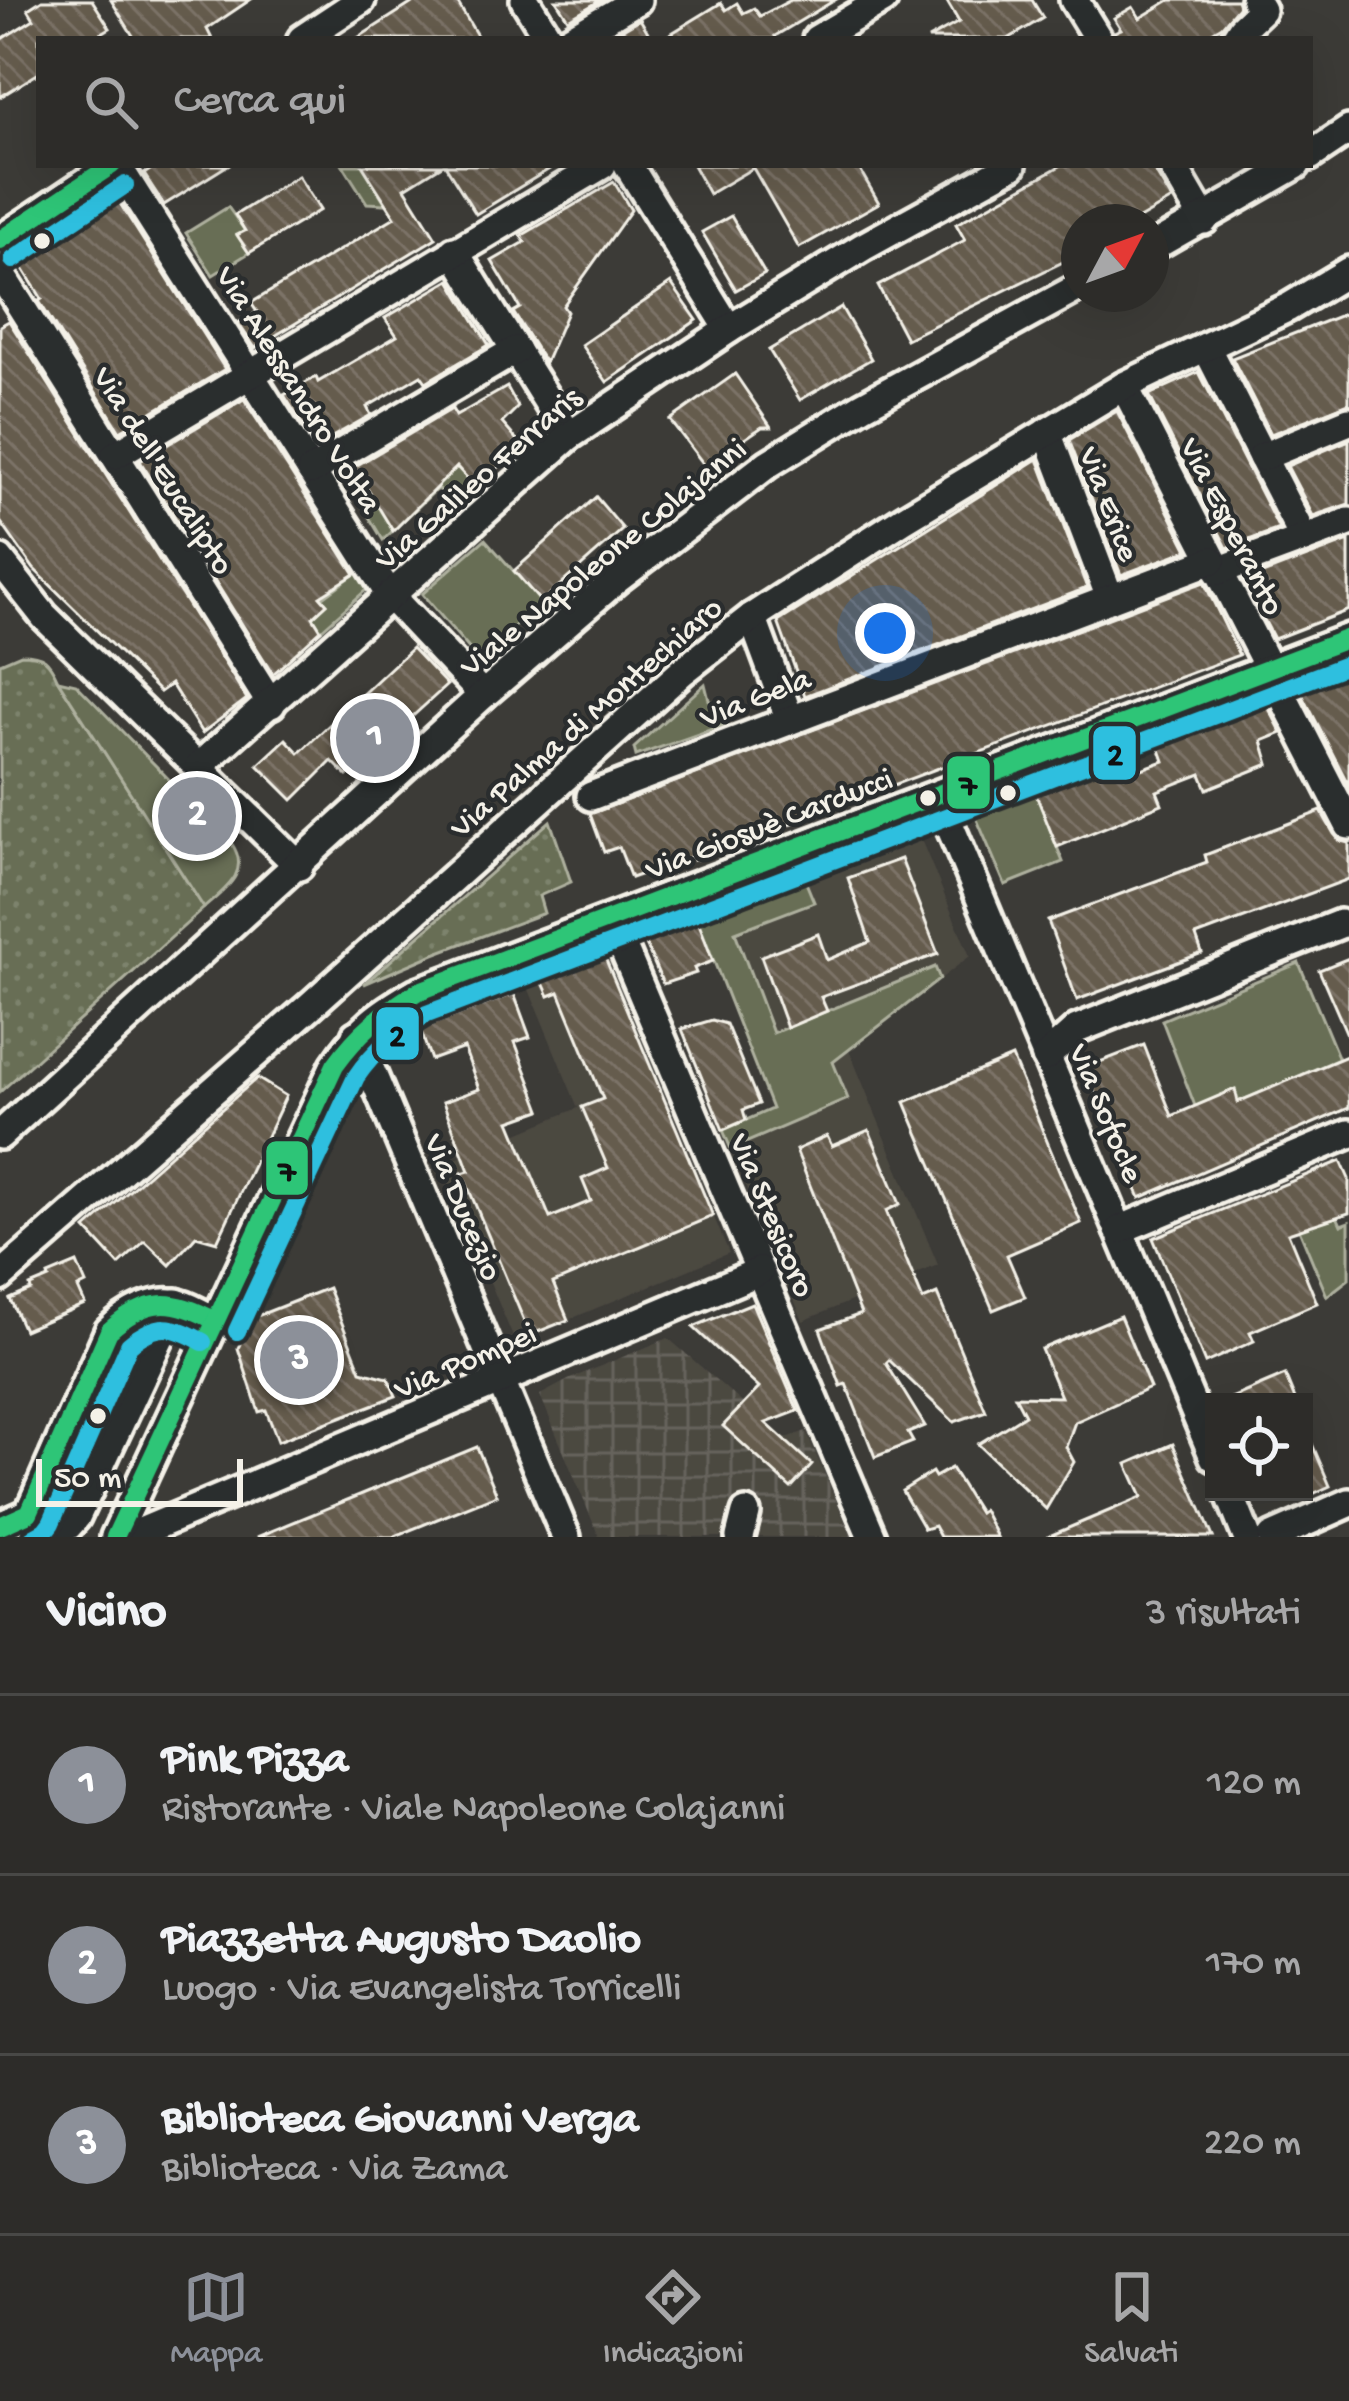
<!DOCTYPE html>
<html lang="it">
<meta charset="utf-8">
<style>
body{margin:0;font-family:"Gochi Hand",sans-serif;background:#393835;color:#f1f3f6}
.controls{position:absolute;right:36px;bottom:36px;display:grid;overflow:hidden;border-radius:0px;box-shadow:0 12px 48px #0002}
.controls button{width:108px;height:108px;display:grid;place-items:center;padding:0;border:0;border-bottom:3px solid #484846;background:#2d2c29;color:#f1f3f6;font:60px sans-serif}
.compass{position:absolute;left:1061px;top:204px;width:108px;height:108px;border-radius:50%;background:#2d2c29;box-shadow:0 12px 48px #0002;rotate:49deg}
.scale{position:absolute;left:36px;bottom:30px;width:207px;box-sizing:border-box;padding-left:12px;border:6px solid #f4f1e8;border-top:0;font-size:33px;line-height:42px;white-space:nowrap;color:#f4f1e8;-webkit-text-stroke:9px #2a2d2e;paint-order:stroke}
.you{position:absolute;left:885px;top:633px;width:42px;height:42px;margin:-30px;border:9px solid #fff;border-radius:50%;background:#1a73e8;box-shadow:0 0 0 18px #1a73e833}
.badge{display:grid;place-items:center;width:78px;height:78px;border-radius:50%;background:#8c9099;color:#fff;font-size:39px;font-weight:700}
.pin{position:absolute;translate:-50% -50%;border:6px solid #fff;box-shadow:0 3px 12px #0006}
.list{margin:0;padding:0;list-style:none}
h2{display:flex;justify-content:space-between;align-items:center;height:156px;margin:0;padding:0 48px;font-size:51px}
h2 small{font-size:39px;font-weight:400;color:#a7a7a8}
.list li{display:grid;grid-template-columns:78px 1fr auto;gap:36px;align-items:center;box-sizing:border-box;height:180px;padding:0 48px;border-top:3px solid #484846}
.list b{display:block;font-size:45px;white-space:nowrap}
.list p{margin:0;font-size:39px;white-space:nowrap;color:#a7a7a8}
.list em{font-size:39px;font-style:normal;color:#a7a7a8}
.icon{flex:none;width:66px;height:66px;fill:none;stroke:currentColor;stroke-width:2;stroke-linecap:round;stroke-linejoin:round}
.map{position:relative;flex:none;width:1349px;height:1537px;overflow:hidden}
.search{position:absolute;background:#2d2c29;box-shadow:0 12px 48px #0002;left:36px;right:36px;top:36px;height:132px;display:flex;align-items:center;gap:30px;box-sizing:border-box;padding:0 42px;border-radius:0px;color:#a7a7a8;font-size:45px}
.sheet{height:696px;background:#2d2c29}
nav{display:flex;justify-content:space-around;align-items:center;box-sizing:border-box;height:168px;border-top:3px solid #484846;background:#2d2c29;font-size:33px;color:#a7a7a8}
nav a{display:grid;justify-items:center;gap:6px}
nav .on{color:#8c9099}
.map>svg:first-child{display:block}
.built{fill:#4b4841}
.industrial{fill:url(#industrial-grid)}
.grass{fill:url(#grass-dots);stroke:#aeb09e;stroke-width:3}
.garden{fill:#676e54;stroke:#aeb09e;stroke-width:3}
.building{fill:url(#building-back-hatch);stroke:#f4f1e8;stroke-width:3}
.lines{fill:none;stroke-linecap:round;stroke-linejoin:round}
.minor-casing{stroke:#f4f1e8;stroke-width:36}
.minor{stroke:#2a2d2e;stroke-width:27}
.bus-1-casing{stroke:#2a2d2e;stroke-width:27}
.bus-2-casing{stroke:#2a2d2e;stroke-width:27}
.bus-1{stroke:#2dc577;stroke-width:18}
.bus-2{stroke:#2dbfdf;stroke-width:18}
.bus-dot{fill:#f4f1e8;stroke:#2a2d2e;stroke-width:4.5}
.labels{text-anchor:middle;stroke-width:9;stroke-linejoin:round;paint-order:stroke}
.street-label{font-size:33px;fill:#f4f1e8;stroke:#2a2d2e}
.line-badge{stroke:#2a2d2e;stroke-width:4.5}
.pale-badge-label{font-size:33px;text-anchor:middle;font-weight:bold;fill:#111}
</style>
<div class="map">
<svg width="1349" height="1537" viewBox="0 0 1349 1537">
<defs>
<pattern id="industrial-grid" width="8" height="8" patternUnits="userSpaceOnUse" patternTransform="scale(3)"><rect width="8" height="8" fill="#4b4841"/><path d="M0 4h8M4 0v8" fill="none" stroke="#66635c"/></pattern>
<pattern id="grass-dots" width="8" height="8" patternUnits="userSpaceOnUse" patternTransform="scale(3)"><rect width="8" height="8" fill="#676e54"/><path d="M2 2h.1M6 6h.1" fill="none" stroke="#7d836d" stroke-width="1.8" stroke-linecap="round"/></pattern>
<pattern id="building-back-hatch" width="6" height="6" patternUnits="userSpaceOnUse" patternTransform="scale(3)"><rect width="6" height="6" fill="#655b4d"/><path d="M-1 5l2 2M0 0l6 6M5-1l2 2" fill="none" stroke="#7c7367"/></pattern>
</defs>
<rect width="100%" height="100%" fill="#3c3b37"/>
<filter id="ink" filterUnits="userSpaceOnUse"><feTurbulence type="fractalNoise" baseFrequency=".00833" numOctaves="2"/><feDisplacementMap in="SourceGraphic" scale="24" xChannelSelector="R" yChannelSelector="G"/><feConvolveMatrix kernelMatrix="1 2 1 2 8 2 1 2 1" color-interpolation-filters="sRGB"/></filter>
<g filter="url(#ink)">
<g class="built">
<path d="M 917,830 L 970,956 L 849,1050 L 938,1265 L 803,1321 L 723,1130 L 772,1109 L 695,913 Z"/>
<path d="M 601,948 L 729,1253 L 515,1342 L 441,1165 L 578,1108 L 525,980 Z"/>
</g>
<path class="industrial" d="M 668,1338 L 784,1439 L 806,1431 L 852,1537 L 599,1537 L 540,1395 L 572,1378 Z"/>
<g class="grass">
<path d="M 21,654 C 44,654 49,660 58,680 L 204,908 L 0,1092 L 0,663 Z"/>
<path d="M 550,821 L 571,882 L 539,896 L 544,913 L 434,954 L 364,984 Z"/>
</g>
<g class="garden">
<path d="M 343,165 L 362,165 L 386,204 L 367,203 Z"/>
<path d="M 228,207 L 245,231 L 238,236 L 249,253 L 213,275 L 186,233 Z"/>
<path d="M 409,427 L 442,481 L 457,467 L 476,488 L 455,508 L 438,488 L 383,540 L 340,469 Z"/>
<path d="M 485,539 L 541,602 L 484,654 L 472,652 L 422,594 Z"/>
<path d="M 357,572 L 367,589 L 321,630 L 313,617 L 327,604 L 322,598 Z"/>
<path d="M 58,680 L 76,684 L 232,844 C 251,873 225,889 204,908 Z"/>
<path d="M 705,684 L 709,700 L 727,724 L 636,756 L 634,748 Z"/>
<path d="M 1033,787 L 1063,862 L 1005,885 L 973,810 Z"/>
<path d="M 802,873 L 814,902 L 735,932 L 773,1033 L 935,967 L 940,979 L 833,1062 L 848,1099 L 731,1149 L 723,1130 L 772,1109 L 695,913 Z"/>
<path d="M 1299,963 L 1339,1059 L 1238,1102 L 1195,1106 L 1162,1020 Z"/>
<path d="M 1336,1214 L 1341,1225 L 1349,1222 L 1349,1279 L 1327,1296 L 1299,1229 Z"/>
</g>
<g class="building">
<path d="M 42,0 L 92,0 L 110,28 L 92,39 L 39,39 L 39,73 L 0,97 L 0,40 L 34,19 L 28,9 Z"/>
<path d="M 111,0 L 250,0 L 207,29 L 212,39 L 135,39 Z"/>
<path d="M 417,0 L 456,0 L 479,39 L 356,39 Z"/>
<path d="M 556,0 L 601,0 L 568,19 Z"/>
<path d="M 791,0 L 835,0 L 775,36 L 777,39 L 662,39 L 721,3 L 726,10 L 737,3 L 743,13 L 754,8 L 760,16 Z"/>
<path d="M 946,0 L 1032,0 L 1043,18 L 1008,39 L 928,39 L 959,22 Z"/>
<path d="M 1170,0 L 1237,0 L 1239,6 L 1222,26 L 1200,39 L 1116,39 L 1114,32 L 1121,29 L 1114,18 L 1133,7 L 1140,18 Z"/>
<path d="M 640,19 L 652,39 L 606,39 Z"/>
<path d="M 158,165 L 228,165 L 164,205 L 144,174 Z"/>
<path d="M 362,165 L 442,165 L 405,188 L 436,238 L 255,348 L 238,323 L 257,312 L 251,303 L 395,217 Z"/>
<path d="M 445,165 L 556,165 L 476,214 Z"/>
<path d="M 693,165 L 857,165 L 879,203 L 799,248 L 753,168 L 709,194 Z"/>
<path d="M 1062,165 L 1151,165 L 1172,200 L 1134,222 L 1079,222 L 1079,254 L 906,339 L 878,286 L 965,240 L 956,224 Z"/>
<path d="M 298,176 L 320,210 L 249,253 L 237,235 L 245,231 L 235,215 Z"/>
<path d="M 614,182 L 631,210 L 563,306 L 567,312 L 545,363 L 513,312 L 520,308 L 492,261 L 525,242 L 521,236 Z"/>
<path d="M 112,191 L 225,369 L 120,431 L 39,301 L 42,299 L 14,254 Z"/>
<path d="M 731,216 L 765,274 L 736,290 L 702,232 Z"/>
<path d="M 450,280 L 489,345 L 426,382 L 421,375 L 367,407 L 371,415 L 316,446 L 284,395 L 316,377 L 318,382 L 397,336 L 385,318 Z"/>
<path d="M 671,283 L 697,320 L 607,382 L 581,345 Z"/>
<path d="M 841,307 L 871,359 L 800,400 L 769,350 Z"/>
<path d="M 1349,312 L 1349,403 L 1271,434 L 1232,358 Z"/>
<path d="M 9,321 L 247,699 L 202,733 L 171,684 L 160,692 L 34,569 L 0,521 L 0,326 Z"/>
<path d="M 1199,372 L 1279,529 L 1227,548 L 1149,395 Z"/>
<path d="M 735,374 L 771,427 L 762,427 L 705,466 L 670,420 Z"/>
<path d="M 507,387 L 518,407 L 502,423 L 522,446 L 476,488 L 457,467 L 393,531 L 354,467 L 452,409 L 456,416 Z"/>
<path d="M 244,399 L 355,574 L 320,596 L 327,604 L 313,617 L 321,630 L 273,674 L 140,461 Z"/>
<path d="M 1117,411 L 1188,550 L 1121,575 L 1069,440 Z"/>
<path d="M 1349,440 L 1349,504 L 1313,516 L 1287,466 Z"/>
<path d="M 1038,459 L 1087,588 L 805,696 L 778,622 Z"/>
<path d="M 596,497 L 623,529 L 541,602 L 514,571 Z"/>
<path d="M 1349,541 L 1349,610 L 1274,639 L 1244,581 Z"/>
<path d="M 1204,582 L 1239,655 L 694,860 L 693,856 L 631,878 L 619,847 L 604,852 L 590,814 Z"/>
<path d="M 412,648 L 447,685 L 347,776 L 332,761 L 293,800 L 258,765 L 286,739 L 299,753 Z"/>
<path d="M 1349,666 L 1349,786 L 1298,686 Z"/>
<path d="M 1265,701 L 1282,733 L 1262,741 L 1269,764 L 1207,789 L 1201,774 L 1157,791 L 1162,804 L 1057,847 L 1033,787 L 1118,756 L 1125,775 L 1164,761 L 1157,741 Z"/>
<path d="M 1321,811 L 1334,834 L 1340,841 L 1349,843 L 1349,879 L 1196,936 L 1202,953 L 1077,1000 L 1048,921 L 1207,862 L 1205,855 Z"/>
<path d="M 901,859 L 938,954 L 821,997 L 827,1011 L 787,1028 L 761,956 L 818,934 L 827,960 L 870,942 L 848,878 Z"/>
<path d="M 695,913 L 713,961 L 694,968 L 696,973 L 663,984 L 641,933 Z"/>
<path d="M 601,948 L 713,1216 L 553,1283 L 568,1320 L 530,1335 L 462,1173 L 469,1171 L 443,1102 L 479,1089 L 464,1048 L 431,1060 L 420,1029 L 514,994 L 530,1037 L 515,1042 L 541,1110 L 510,1121 L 550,1218 L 591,1201 L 582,1179 L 608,1168 L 582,1107 L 603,1099 L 559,992 L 549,996 L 539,974 Z"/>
<path d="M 1349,958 L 1349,1039 L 1319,970 Z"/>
<path d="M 712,1020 L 726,1024 L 759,1104 L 743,1110 L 746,1120 L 723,1130 L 682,1029 Z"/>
<path d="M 1144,1045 L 1172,1116 L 1235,1089 L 1238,1102 L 1349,1055 L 1349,1108 L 1140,1198 L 1084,1068 Z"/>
<path d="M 1012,1057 L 1081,1223 L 1007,1255 L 1025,1297 L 993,1310 L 905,1102 Z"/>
<path d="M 257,1078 L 286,1096 L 217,1242 L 196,1236 L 170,1265 L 145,1241 L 119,1265 L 86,1229 Z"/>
<path d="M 869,1130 L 900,1204 L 886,1211 L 923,1300 L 937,1294 L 986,1411 L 954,1422 L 889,1360 L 886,1363 L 925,1426 L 908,1433 L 913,1442 L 875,1457 L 846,1384 L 841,1386 L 820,1329 L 861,1314 L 796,1150 L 827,1136 L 832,1146 Z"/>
<path d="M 1341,1161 L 1349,1179 L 1349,1213 L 1288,1233 L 1317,1303 L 1250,1332 L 1254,1341 L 1205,1363 L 1153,1238 Z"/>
<path d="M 77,1263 L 86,1284 L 78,1288 L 85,1304 L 24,1330 L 10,1299 L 31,1290 L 30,1286 L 49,1278 L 48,1275 Z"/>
<path d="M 328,1288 L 361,1371 L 388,1378 L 396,1396 L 278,1441 L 266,1410 L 259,1412 L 238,1348 L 252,1318 Z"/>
<path d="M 752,1303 L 798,1411 L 766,1423 L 812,1465 L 791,1488 L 723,1426 L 759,1388 L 693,1327 Z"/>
<path d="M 1120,1316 L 1150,1388 L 1075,1422 L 1066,1447 L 1074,1462 L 1046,1509 L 978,1444 L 1025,1415 L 1015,1396 L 1061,1397 L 1041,1349 Z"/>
<path d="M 1285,1375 L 1296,1402 L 1222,1402 Z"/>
<path d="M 1304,1425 L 1330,1486 L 1304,1498 Z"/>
<path d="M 1173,1444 L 1213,1537 L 1047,1537 L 1142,1497 L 1127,1464 Z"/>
<path d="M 477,1447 L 497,1495 L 393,1537 L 257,1537 Z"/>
<path d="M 951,1468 L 979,1513 L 983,1510 L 997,1537 L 940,1537 L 934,1526 L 924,1529 L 902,1491 L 932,1472 L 935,1477 Z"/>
</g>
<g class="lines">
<defs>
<g id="minor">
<path d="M 525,0 L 549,39"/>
<path d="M 1074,0 L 1098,39"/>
<path d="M 302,39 L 361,0"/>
<path d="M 570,39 L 637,0"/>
<path d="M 817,39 L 883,0"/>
<path d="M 1235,39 L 1242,28 L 1261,10 L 1255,0"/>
<path d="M 1310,156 L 1349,130"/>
<path d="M 117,165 L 391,597 L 483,695"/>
<path d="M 628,165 L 729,329"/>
<path d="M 1172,165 L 1204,220"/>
<path d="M 0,240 L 112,165"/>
<path d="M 1151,248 L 1296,165"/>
<path d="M 454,251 L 569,436"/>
<path d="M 0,273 L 271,704"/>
<path d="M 1206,347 L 1304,539"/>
<path d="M 1124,386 L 1349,825"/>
<path d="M 1047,432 L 1110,598"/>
<path d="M 115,455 L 602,165"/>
<path d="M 1262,457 L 1349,421"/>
<path d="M 311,471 L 516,350"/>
<path d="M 0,560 L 44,616 L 299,866"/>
<path d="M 1218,571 L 1349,522"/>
<path d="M 752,617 L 790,720"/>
<path d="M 198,767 L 569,436 L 729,329 L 863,247 L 1012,165"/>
<path d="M 937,795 L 1214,1457"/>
<path d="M 591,796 L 1212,560"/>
<path d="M 611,919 L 872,1537"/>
<path d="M 356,1035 L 566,1537"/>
<path d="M 1046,1057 L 1077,1029 L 1340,924"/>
<path d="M 0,1135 L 483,695 L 616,580 L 768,464 L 862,406 L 1079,287"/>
<path d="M 1119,1230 L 1349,1134"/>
<path d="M 0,1277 L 310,1006 L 683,671 L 752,617 L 904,519 L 1124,386 L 1289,307 L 1349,271"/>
<path d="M 1229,1492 L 1247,1537"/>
<path d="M 35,1508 L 68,1479 L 151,1306"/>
<path d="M 0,1526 L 29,1513 L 109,1331 C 126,1314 154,1298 179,1304 C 191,1307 204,1315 215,1321"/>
<path d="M 49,1537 L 68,1526 L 76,1517 L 176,1303"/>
<path d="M 115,1537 L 335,1065 C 360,1028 378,1014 417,992 L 1349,638"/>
<path d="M 129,1537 L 760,1271"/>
<path d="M 740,1537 L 746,1513"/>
<path d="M 1272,1537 L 1349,1503"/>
</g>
</defs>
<use href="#minor" class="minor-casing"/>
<use href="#minor" class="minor"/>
<defs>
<g id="bus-1">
<path d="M 0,240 L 112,165"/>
<path d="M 0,1526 L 29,1513 L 109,1331 C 147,1297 172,1297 215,1321"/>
<path d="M 115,1537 L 335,1065 C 358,1033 383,1012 417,992 L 1349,638"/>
</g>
<g id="bus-2">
<path d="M 13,260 L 125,185"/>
<path d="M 237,1331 L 356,1077 C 375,1049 398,1031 427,1014 L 1349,664"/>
<path d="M 34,1537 L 45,1531 L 51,1523 L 129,1345 C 158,1321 172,1325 203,1342"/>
</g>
</defs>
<use href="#bus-1" class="bus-1-casing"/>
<use href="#bus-2" class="bus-2-casing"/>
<use href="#bus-1" class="bus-1"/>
<use href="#bus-2" class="bus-2"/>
</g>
</g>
<g class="bus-dot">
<circle cx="42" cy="241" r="10"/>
<circle cx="1008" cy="793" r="10"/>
<circle cx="928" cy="798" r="10"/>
<circle cx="98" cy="1416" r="10"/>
</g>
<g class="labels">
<g class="street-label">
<text transform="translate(301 388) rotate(58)" y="12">Via Alessandro Volta</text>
<text transform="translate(166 469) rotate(58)" y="12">Via dell'Eucalipto</text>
<text transform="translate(476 476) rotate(-41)" y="12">Via Galileo Ferraris</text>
<text transform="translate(1112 503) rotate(69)" y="12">Via Erice</text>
<text transform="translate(1235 525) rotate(63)" y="12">Via Esperanto</text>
<text transform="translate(601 555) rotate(-39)" y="12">Viale Napoleone Colajanni</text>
<text transform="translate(754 695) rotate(-21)" y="12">Via Gela</text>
<text transform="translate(584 715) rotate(-41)" y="12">Via Palma di Montechiaro</text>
<text transform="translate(768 821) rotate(-21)" y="12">Via Giosuè Carducci</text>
<text transform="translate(1109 1112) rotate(67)" y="12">Via Sofocle</text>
<text transform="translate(466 1206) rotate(67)" y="12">Via Ducezio</text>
<text transform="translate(775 1214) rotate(67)" y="12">Via Stesicoro</text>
<text transform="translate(464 1358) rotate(-23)" y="12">Via Pompei</text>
</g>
</g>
<g class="line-badge">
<rect x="1091" y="724" width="47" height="58" rx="12" fill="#2dbfdf"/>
<rect x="945" y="754" width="47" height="57" rx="12" fill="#2dc577"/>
<rect x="374" y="1005" width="47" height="57" rx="12" fill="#2dbfdf"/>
<rect x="264" y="1139" width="46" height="58" rx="12" fill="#2dc577"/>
</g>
<g class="pale-badge-label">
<text x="1115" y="764">2</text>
<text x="968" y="794">7</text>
<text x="397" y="1045">2</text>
<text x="287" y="1180">7</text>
</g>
</svg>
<div class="controls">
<button><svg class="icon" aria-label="locate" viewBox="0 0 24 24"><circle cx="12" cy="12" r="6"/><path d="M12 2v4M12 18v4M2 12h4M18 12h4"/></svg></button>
</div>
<svg class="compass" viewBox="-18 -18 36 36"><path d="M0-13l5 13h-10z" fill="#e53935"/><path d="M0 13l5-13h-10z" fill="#a7a7a8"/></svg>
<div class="scale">50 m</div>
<div class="you"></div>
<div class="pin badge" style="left:375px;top:738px">1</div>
<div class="pin badge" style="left:197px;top:816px">2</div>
<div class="pin badge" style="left:299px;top:1360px">3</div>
<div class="search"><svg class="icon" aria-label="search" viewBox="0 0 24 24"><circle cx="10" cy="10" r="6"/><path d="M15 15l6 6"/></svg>Cerca qui</div>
</div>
<section class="sheet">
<h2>Vicino<small>3 risultati</small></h2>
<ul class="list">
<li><span class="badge">1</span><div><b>Pink Pizza</b><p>Ristorante · Viale Napoleone Colajanni</p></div><em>120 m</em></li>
<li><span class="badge">2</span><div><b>Piazzetta Augusto Daolio</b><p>Luogo · Via Evangelista Torricelli</p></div><em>170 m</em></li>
<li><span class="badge">3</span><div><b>Biblioteca Giovanni Verga</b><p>Biblioteca · Via Zama</p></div><em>220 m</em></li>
</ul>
</section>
<nav>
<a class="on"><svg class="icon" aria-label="map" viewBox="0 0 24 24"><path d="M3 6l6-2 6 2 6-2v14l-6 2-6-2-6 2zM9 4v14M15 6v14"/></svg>Mappa</a>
<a><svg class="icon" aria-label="directions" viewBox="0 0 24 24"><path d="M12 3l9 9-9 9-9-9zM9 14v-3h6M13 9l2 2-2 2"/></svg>Indicazioni</a>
<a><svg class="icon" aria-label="saved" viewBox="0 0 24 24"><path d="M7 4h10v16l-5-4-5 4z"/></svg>Salvati</a>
</nav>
